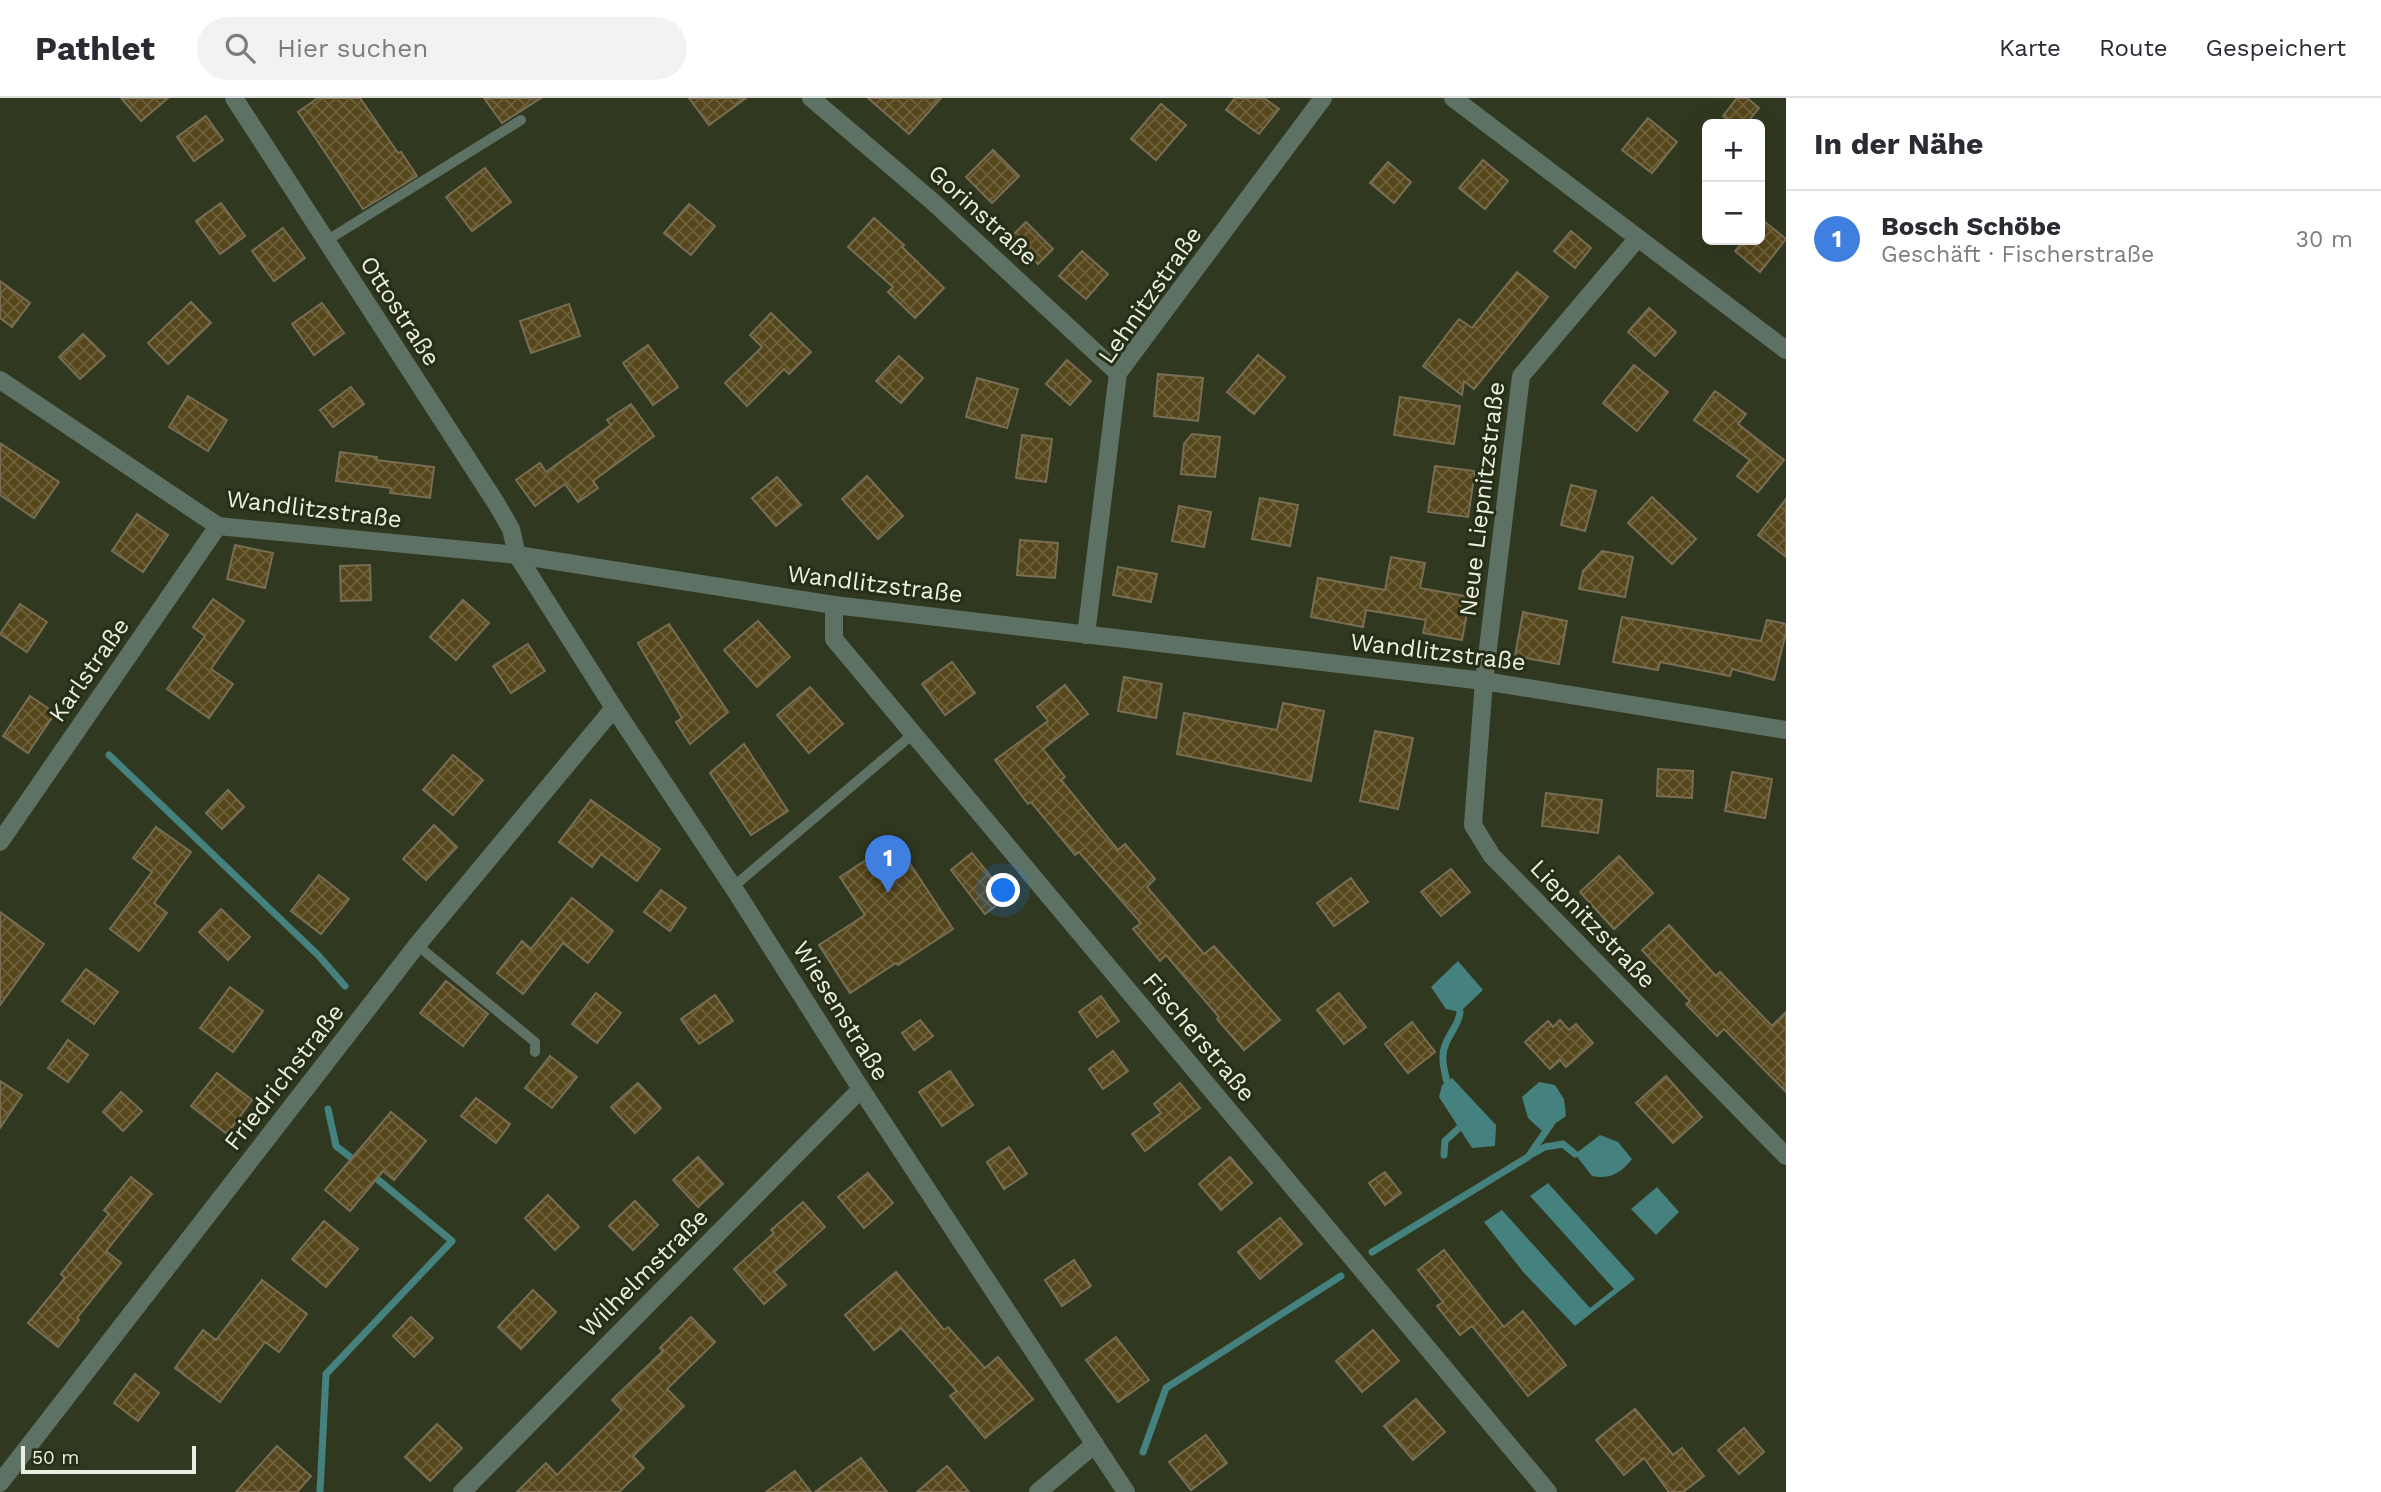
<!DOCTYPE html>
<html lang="de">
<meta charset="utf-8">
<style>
body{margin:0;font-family:"Work Sans",sans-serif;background:#f2f2f3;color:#2b2b33}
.controls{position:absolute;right:21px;top:21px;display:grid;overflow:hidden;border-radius:10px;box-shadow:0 7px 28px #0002}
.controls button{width:63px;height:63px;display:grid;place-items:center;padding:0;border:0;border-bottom:2px solid #e1e1e2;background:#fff;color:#2b2b33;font:35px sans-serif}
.scale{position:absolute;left:21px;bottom:18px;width:175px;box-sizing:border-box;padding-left:7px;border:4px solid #eaefe0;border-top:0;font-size:19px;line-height:24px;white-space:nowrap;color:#eaefe0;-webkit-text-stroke:5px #272e17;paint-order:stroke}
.you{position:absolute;left:1004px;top:793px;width:24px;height:24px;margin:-18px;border:5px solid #fff;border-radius:50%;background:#1a73e8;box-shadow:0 0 0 10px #1a73e833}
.badge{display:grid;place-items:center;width:46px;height:46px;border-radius:50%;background:#2563eb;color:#fff;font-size:23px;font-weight:700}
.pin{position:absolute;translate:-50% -58px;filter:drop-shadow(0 2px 4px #0008)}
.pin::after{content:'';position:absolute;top:37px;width:24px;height:21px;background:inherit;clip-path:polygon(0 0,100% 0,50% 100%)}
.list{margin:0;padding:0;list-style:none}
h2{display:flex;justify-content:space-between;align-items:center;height:91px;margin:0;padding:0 28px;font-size:30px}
h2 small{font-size:23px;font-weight:400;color:#7c7c81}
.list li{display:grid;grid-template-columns:46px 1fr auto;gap:21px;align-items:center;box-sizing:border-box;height:98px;padding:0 28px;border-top:2px solid #e1e1e2}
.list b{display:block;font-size:26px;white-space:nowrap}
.list p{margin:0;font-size:23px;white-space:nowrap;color:#7c7c81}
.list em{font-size:23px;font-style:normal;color:#7c7c81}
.icon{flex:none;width:38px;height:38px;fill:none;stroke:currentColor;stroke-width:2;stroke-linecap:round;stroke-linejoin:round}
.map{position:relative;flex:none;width:1786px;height:1394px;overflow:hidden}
header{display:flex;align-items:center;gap:42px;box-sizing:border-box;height:98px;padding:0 35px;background:#fff;border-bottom:2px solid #e1e1e2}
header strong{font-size:33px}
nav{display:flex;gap:38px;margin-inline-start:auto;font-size:24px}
.search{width:490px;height:63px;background:#f2f2f3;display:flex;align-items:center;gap:18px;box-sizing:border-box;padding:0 24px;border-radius:38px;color:#7c7c81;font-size:26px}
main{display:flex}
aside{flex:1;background:#fff}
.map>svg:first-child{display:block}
.water{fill:#44817f}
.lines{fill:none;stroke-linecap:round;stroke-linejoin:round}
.stream{stroke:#44817f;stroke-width:7}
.building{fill:url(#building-cross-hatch);stroke:#786e54;stroke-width:2}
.service{stroke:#5e7165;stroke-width:10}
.minor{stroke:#5e7165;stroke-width:18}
.labels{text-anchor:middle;stroke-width:6;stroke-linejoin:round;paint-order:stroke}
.street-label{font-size:24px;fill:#eaefe0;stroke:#272e17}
</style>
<header>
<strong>Pathlet</strong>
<div class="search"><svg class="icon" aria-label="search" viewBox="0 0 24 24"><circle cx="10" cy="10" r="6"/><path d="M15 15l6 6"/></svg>Hier suchen</div>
<nav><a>Karte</a><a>Route</a><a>Gespeichert</a></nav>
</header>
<main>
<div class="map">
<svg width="1786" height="1394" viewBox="0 0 1786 1394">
<defs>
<pattern id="building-cross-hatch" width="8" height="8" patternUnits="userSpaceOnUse" patternTransform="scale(1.75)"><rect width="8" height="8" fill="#56461b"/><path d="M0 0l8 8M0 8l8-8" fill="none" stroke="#6e613c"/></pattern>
</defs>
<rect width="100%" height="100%" fill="#313820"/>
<g class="water">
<path d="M 1458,863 L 1483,892 L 1460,914 L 1446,911 L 1431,889 Z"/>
<path d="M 1452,980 L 1496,1027 L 1495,1048 L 1472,1050 L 1439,999 L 1442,987 Z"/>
<path d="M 1539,984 L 1555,987 L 1564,1001 L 1566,1018 L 1543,1034 L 1528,1020 L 1522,999 Z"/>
<path d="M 1600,1037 L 1618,1044 L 1632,1061 C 1622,1075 1608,1082 1592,1078 L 1575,1056 Z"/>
<path d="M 1548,1085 L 1635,1181 L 1575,1228 L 1524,1175 L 1484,1124 L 1502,1112 L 1590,1210 L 1614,1191 L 1530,1098 Z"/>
<path d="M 1657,1089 L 1679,1114 L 1656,1137 L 1631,1111 Z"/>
</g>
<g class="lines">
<g class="stream">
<path d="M 109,657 L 318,857 L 345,888"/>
<path d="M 1447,984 C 1444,971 1440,958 1446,945 C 1451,933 1459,926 1460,914"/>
<path d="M 328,1011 L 336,1048 L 358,1065"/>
<path d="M 1532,1056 L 1545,1049 L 1563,1046 L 1575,1056"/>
<path d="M 1444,1057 L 1445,1043 L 1459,1030"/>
<path d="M 1372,1154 L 1528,1059 L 1551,1026"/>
<path d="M 1143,1354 L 1166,1290 L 1341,1178"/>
<path d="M 320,1394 L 326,1276 L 452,1143 L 370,1075"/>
</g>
</g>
<g class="building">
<path d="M 121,0 L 168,0 L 141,23 Z"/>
<path d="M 318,0 L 360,0 L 398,55 L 401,54 L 417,78 L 363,111 L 298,14 Z"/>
<path d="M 484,0 L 541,0 L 502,25 Z"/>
<path d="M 689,0 L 746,0 L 709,27 Z"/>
<path d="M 868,0 L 941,0 L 909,36 Z"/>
<path d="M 1235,0 L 1264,0 L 1279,11 L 1259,36 L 1226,12 Z"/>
<path d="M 1737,0 L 1747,0 L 1759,10 L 1746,26 L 1733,26 L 1723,18 Z"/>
<path d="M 1161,6 L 1186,27 L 1156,62 L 1131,41 Z"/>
<path d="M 206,18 L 223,42 L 194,63 L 177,39 Z"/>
<path d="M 1648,20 L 1677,44 L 1652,75 L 1622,52 Z"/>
<path d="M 993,52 L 1019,78 L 992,105 L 966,79 Z"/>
<path d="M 1483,62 L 1508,83 L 1485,111 L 1459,90 Z"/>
<path d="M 1388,64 L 1411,84 L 1394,105 L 1370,85 Z"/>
<path d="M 485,70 L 511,104 L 472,133 L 446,99 Z"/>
<path d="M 221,105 L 245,138 L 220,156 L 196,123 Z"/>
<path d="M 689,106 L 715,128 L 691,157 L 664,135 Z"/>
<path d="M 874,120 L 904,147 L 902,149 L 944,190 L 915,220 L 888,194 L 893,189 L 848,149 Z"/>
<path d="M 1760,120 L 1786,141 L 1760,174 L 1735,153 L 1744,142 L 1760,142 Z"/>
<path d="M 1026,124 L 1053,151 L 1038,166 L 1011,139 Z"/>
<path d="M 283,130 L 305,160 L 274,183 L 252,153 Z"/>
<path d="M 1571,133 L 1591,150 L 1575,170 L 1554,153 Z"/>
<path d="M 1082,153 L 1108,176 L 1086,201 L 1059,178 Z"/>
<path d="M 1517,174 L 1548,199 L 1474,291 L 1464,283 L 1462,297 L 1423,268 L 1459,221 L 1472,230 Z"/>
<path d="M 0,183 L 30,205 L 12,229 L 0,220 Z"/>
<path d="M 191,204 L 211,225 L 168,266 L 148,245 Z"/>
<path d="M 322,205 L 344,235 L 314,257 L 292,226 Z"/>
<path d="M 569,206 L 580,238 L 531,255 L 520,223 Z"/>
<path d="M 1649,210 L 1676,234 L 1655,258 L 1628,234 Z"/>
<path d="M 771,215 L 811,254 L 789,276 L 784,271 L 747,308 L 725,285 L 762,249 L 750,237 Z"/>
<path d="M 83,236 L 105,258 L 80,281 L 59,259 Z"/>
<path d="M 648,247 L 678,289 L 653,307 L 623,265 Z"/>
<path d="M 1258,257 L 1285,279 L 1254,316 L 1227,294 Z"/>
<path d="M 899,258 L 923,280 L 901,305 L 876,283 Z"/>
<path d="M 1067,262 L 1091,283 L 1070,307 L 1046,286 Z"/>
<path d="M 1634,267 L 1668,294 L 1637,333 L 1603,305 Z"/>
<path d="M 1158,276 L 1203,280 L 1198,323 L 1154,318 Z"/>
<path d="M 977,280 L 1018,291 L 1007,330 L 966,319 Z"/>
<path d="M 351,289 L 364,306 L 333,329 L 320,312 Z"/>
<path d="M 1715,293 L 1746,316 L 1738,326 L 1784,362 L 1758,394 L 1737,378 L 1750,362 L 1694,322 Z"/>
<path d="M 188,298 L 227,322 L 208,353 L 169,329 Z"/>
<path d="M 1400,299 L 1460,308 L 1454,346 L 1394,337 Z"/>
<path d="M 631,306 L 654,338 L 593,383 L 598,390 L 578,404 L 565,386 L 535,408 L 516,382 L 540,365 L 546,374 L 611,327 L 607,322 Z"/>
<path d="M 1192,336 L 1220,339 L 1215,379 L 1181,376 L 1184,346 Z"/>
<path d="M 1022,337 L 1052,341 L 1046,384 L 1016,380 Z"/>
<path d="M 0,345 L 59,384 L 34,420 L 0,397 Z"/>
<path d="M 340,354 L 377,359 L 376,362 L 434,369 L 430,400 L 390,395 L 391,390 L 336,383 Z"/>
<path d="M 1435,368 L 1475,373 L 1468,419 L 1428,414 Z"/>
<path d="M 867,378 L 903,418 L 878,441 L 842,401 Z"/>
<path d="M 777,379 L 801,407 L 776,428 L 752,400 Z"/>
<path d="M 1571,387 L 1596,393 L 1585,433 L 1561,427 Z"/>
<path d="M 1652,399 L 1696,441 L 1672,466 L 1628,425 Z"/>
<path d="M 1260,400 L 1298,407 L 1290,448 L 1252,441 Z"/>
<path d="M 1786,401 L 1786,459 L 1758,437 Z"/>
<path d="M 1179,408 L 1211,414 L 1204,449 L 1172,443 Z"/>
<path d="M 137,416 L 168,437 L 143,474 L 112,453 Z"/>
<path d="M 1020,442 L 1058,445 L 1055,480 L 1017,477 Z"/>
<path d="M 235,447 L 273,455 L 265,490 L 227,481 Z"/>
<path d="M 1602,453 L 1633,459 L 1625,499 L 1579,491 L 1583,473 Z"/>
<path d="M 1391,459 L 1425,465 L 1420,490 L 1470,499 L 1462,542 L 1423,535 L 1426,522 L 1366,512 L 1363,529 L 1311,519 L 1318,480 L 1385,492 Z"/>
<path d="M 370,467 L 371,502 L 341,503 L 340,468 Z"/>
<path d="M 1118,469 L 1157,476 L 1151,504 L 1113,497 Z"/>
<path d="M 213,501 L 244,523 L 211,571 L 233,586 L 209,620 L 167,591 L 205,538 L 193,529 Z"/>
<path d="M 463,502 L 489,525 L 456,562 L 430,539 Z"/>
<path d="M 20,506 L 47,524 L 27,554 L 0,536 Z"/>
<path d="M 1523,514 L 1567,523 L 1559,566 L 1515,558 Z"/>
<path d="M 1622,519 L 1761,543 L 1767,522 L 1786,526 L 1786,535 L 1774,582 L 1732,571 L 1730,578 L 1660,564 L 1658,572 L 1613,564 Z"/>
<path d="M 758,523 L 790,559 L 757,589 L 724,552 Z"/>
<path d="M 669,526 L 728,614 L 690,646 L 676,624 L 682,620 L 638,545 Z"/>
<path d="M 528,546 L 545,573 L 511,595 L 493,568 Z"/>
<path d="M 952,564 L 975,595 L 945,617 L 922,586 Z"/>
<path d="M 1124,579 L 1162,586 L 1156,620 L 1118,613 Z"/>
<path d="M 1065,587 L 1088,616 L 1043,651 L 1065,679 L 1061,682 L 1118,752 L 1125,746 L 1155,781 L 1147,789 L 1204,856 L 1214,848 L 1280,922 L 1244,952 L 1217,921 L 1219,919 L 1166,857 L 1160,863 L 1133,831 L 1141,825 L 1079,754 L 1075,757 L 1031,704 L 1028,706 L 995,662 L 1048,623 L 1037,609 Z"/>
<path d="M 810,589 L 843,626 L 809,655 L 777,617 Z"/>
<path d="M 30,598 L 55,615 L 28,655 L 3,638 Z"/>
<path d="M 1283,605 L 1324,613 L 1311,683 L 1177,656 L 1184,615 L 1277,632 Z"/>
<path d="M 1375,633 L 1413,640 L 1398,711 L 1360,703 Z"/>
<path d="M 744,646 L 788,713 L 751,737 L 710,675 Z"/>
<path d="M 453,657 L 483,682 L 453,717 L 423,692 Z"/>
<path d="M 1658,671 L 1693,673 L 1692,700 L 1657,698 Z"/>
<path d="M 1732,674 L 1772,681 L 1765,720 L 1725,713 Z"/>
<path d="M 228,692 L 244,709 L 222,731 L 206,715 Z"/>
<path d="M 1546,695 L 1602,702 L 1598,735 L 1542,728 Z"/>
<path d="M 591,702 L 660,751 L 637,783 L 601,756 L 592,769 L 559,744 Z"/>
<path d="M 434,727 L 457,749 L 426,782 L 403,761 Z"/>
<path d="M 156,729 L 191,754 L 154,805 L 167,815 L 139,853 L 110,831 L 152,774 L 133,760 Z"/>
<path d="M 895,743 L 953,831 L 898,867 L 896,865 L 850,895 L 819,847 L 865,817 L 840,779 Z"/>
<path d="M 972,755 L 1007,799 L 985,816 L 951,772 Z"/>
<path d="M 1619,758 L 1653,795 L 1614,831 L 1580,794 Z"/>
<path d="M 1451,771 L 1470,794 L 1441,818 L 1421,794 Z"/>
<path d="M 319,777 L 349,801 L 321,836 L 291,813 Z"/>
<path d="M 1351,780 L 1368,804 L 1334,828 L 1317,805 Z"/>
<path d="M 661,792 L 686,810 L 670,833 L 644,814 Z"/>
<path d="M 572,800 L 613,833 L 588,865 L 563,845 L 523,896 L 497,875 L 522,843 L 531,851 Z"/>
<path d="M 221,811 L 250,839 L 228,862 L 199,834 Z"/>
<path d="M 0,814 L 44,846 L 0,907 Z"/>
<path d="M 1669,827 L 1716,878 L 1720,874 L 1772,928 L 1786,914 L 1786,994 L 1724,931 L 1717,938 L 1686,906 L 1690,903 L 1642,852 Z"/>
<path d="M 86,871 L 118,894 L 94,926 L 62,903 Z"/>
<path d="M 446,883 L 488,916 L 463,948 L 420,915 Z"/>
<path d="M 230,889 L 263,913 L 233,954 L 200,930 Z"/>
<path d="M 596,895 L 621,915 L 597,945 L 572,926 Z"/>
<path d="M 1339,895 L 1366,929 L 1344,946 L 1317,912 Z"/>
<path d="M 715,897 L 733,923 L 699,946 L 681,921 Z"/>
<path d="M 1101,898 L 1119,923 L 1097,939 L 1079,914 Z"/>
<path d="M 920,922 L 933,938 L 914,952 L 902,935 Z"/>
<path d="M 1560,922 L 1569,932 L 1576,926 L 1593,945 L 1566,969 L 1560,962 L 1550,971 L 1525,944 L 1548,923 L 1553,929 Z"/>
<path d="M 1412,924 L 1435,954 L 1408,975 L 1385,946 Z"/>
<path d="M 68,942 L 88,957 L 68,984 L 48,970 Z"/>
<path d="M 1113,953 L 1128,973 L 1103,991 L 1089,971 Z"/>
<path d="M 550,958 L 577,979 L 552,1010 L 525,990 Z"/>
<path d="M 950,973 L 973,1007 L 942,1028 L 919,994 Z"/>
<path d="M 217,975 L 252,1002 L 227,1036 L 191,1008 Z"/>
<path d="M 1666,978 L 1702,1019 L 1673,1045 L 1636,1005 Z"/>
<path d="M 0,983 L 22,997 L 0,1030 Z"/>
<path d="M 638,985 L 661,1010 L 635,1035 L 611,1009 Z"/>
<path d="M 1180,985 L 1200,1010 L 1145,1053 L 1132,1036 L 1161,1015 L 1154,1006 Z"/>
<path d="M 121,994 L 142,1013 L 123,1033 L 103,1014 Z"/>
<path d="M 476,1000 L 510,1026 L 496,1045 L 461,1018 Z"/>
<path d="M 391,1014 L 426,1043 L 394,1082 L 383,1073 L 350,1113 L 325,1092 Z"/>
<path d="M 1009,1049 L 1027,1076 L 1004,1091 L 987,1064 Z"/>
<path d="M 698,1059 L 723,1086 L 698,1109 L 673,1082 Z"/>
<path d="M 1230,1059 L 1252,1085 L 1221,1112 L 1199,1086 Z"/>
<path d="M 1385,1074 L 1401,1095 L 1385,1107 L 1369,1085 Z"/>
<path d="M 868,1075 L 893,1105 L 864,1130 L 838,1099 Z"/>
<path d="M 131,1079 L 152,1096 L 106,1153 L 121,1165 L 77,1220 L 79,1222 L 58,1249 L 28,1225 L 65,1180 L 61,1176 L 109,1116 L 104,1112 Z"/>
<path d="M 548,1097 L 579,1129 L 555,1152 L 525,1120 Z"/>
<path d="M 635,1103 L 658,1127 L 633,1152 L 609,1128 Z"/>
<path d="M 803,1104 L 825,1129 L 774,1174 L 786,1187 L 764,1206 L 734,1171 L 774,1135 L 771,1132 Z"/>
<path d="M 1280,1120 L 1302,1146 L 1260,1181 L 1238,1154 Z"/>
<path d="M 324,1123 L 358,1151 L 326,1189 L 292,1161 Z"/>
<path d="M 1444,1152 L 1504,1229 L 1523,1213 L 1566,1267 L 1528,1298 L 1472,1228 L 1460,1237 L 1437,1208 L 1443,1204 L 1418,1172 Z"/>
<path d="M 1074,1162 L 1091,1188 L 1062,1208 L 1045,1182 Z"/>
<path d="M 896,1174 L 944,1232 L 948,1229 L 985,1270 L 998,1259 L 1033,1301 L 985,1340 L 950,1298 L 957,1293 L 901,1230 L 874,1252 L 845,1217 Z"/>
<path d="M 262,1182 L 307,1216 L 279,1254 L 265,1244 L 220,1304 L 175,1270 L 203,1232 L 216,1242 Z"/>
<path d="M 533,1192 L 556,1214 L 521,1251 L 498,1229 Z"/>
<path d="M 411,1219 L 433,1240 L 414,1259 L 393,1238 Z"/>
<path d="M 691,1219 L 715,1244 L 667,1291 L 684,1308 L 633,1358 L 644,1370 L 619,1394 L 517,1394 L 546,1365 L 557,1377 L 622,1312 L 612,1302 L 663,1253 L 660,1250 Z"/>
<path d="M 1373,1232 L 1399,1263 L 1362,1294 L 1336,1263 Z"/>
<path d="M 1116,1239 L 1149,1282 L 1118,1304 L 1086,1262 Z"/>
<path d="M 135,1276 L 159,1295 L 138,1323 L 114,1305 Z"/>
<path d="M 1416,1301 L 1445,1334 L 1413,1362 L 1384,1328 Z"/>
<path d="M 1635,1311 L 1673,1357 L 1682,1350 L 1704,1378 L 1683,1394 L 1669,1394 L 1644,1360 L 1624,1377 L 1596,1342 Z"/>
<path d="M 437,1326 L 462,1350 L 430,1383 L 405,1359 Z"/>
<path d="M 1744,1330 L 1764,1354 L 1739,1376 L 1718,1352 Z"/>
<path d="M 1206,1337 L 1227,1365 L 1191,1392 L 1169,1364 Z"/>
<path d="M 277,1348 L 311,1378 L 297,1394 L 236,1394 Z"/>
<path d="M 861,1360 L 887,1394 L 815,1394 Z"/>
<path d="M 947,1368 L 969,1394 L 917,1394 Z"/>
<path d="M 795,1373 L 811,1394 L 766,1394 Z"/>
</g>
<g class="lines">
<g class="service">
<path d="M 326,143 L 521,22"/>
<path d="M 733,789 L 913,636"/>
<path d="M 417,847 L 535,944 L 535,954"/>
</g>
<g class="minor">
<path d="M 234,0 L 496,405 L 511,431 L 517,457 L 614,610 L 733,789 L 861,991 L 1126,1394"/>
<path d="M 811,0 L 932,103 L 1118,275"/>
<path d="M 1453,0 L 1786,252"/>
<path d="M 1637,141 L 1521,278 L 1484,583 L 1473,727 L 1492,758 L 1786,1058"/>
<path d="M 0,282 L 218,428 L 517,457 L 834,507 L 1484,583 L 1786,632"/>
<path d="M 834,507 L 834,541 L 1548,1394"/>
<path d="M 1086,537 L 1118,275 L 1323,0"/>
<path d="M 0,744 L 218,428"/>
<path d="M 0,1385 L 417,847 L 614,610"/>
<path d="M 462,1394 L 861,991"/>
<path d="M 1038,1394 L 1095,1346"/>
</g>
</g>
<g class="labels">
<g class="street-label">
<text transform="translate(983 117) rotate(42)" y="8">Gorinstraße</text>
<text transform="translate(1150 197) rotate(-55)" y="8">Lehnitzstraße</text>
<text transform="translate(400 213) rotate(57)" y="8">Ottostraße</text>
<text transform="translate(1482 401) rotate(-83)" y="8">Neue Liepnitzstraße</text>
<text transform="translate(314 411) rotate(7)" y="8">Wandlitzstraße</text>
<text transform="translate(875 486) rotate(7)" y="8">Wandlitzstraße</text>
<text transform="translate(1438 554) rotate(7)" y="8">Wandlitzstraße</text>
<text transform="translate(89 572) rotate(-55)" y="8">Karlstraße</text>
<text transform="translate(1593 826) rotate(46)" y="8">Liepnitzstraße</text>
<text transform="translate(841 913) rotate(58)" y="8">Wiesenstraße</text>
<text transform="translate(1199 939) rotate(50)" y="8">Fischerstraße</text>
<text transform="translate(284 979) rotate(-52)" y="8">Friedrichstraße</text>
<text transform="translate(644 1175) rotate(-45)" y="8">Wilhelmstraße</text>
</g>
</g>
</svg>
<div class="controls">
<button>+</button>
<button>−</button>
</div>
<div class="scale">50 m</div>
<div class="you"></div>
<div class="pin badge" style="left:888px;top:795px;background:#3f7fe0">1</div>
</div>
<aside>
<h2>In der Nähe<small></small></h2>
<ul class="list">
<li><span class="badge" style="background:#3f7fe0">1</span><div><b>Bosch Schöbe</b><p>Geschäft · Fischerstraße</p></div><em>30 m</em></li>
</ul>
</aside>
</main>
